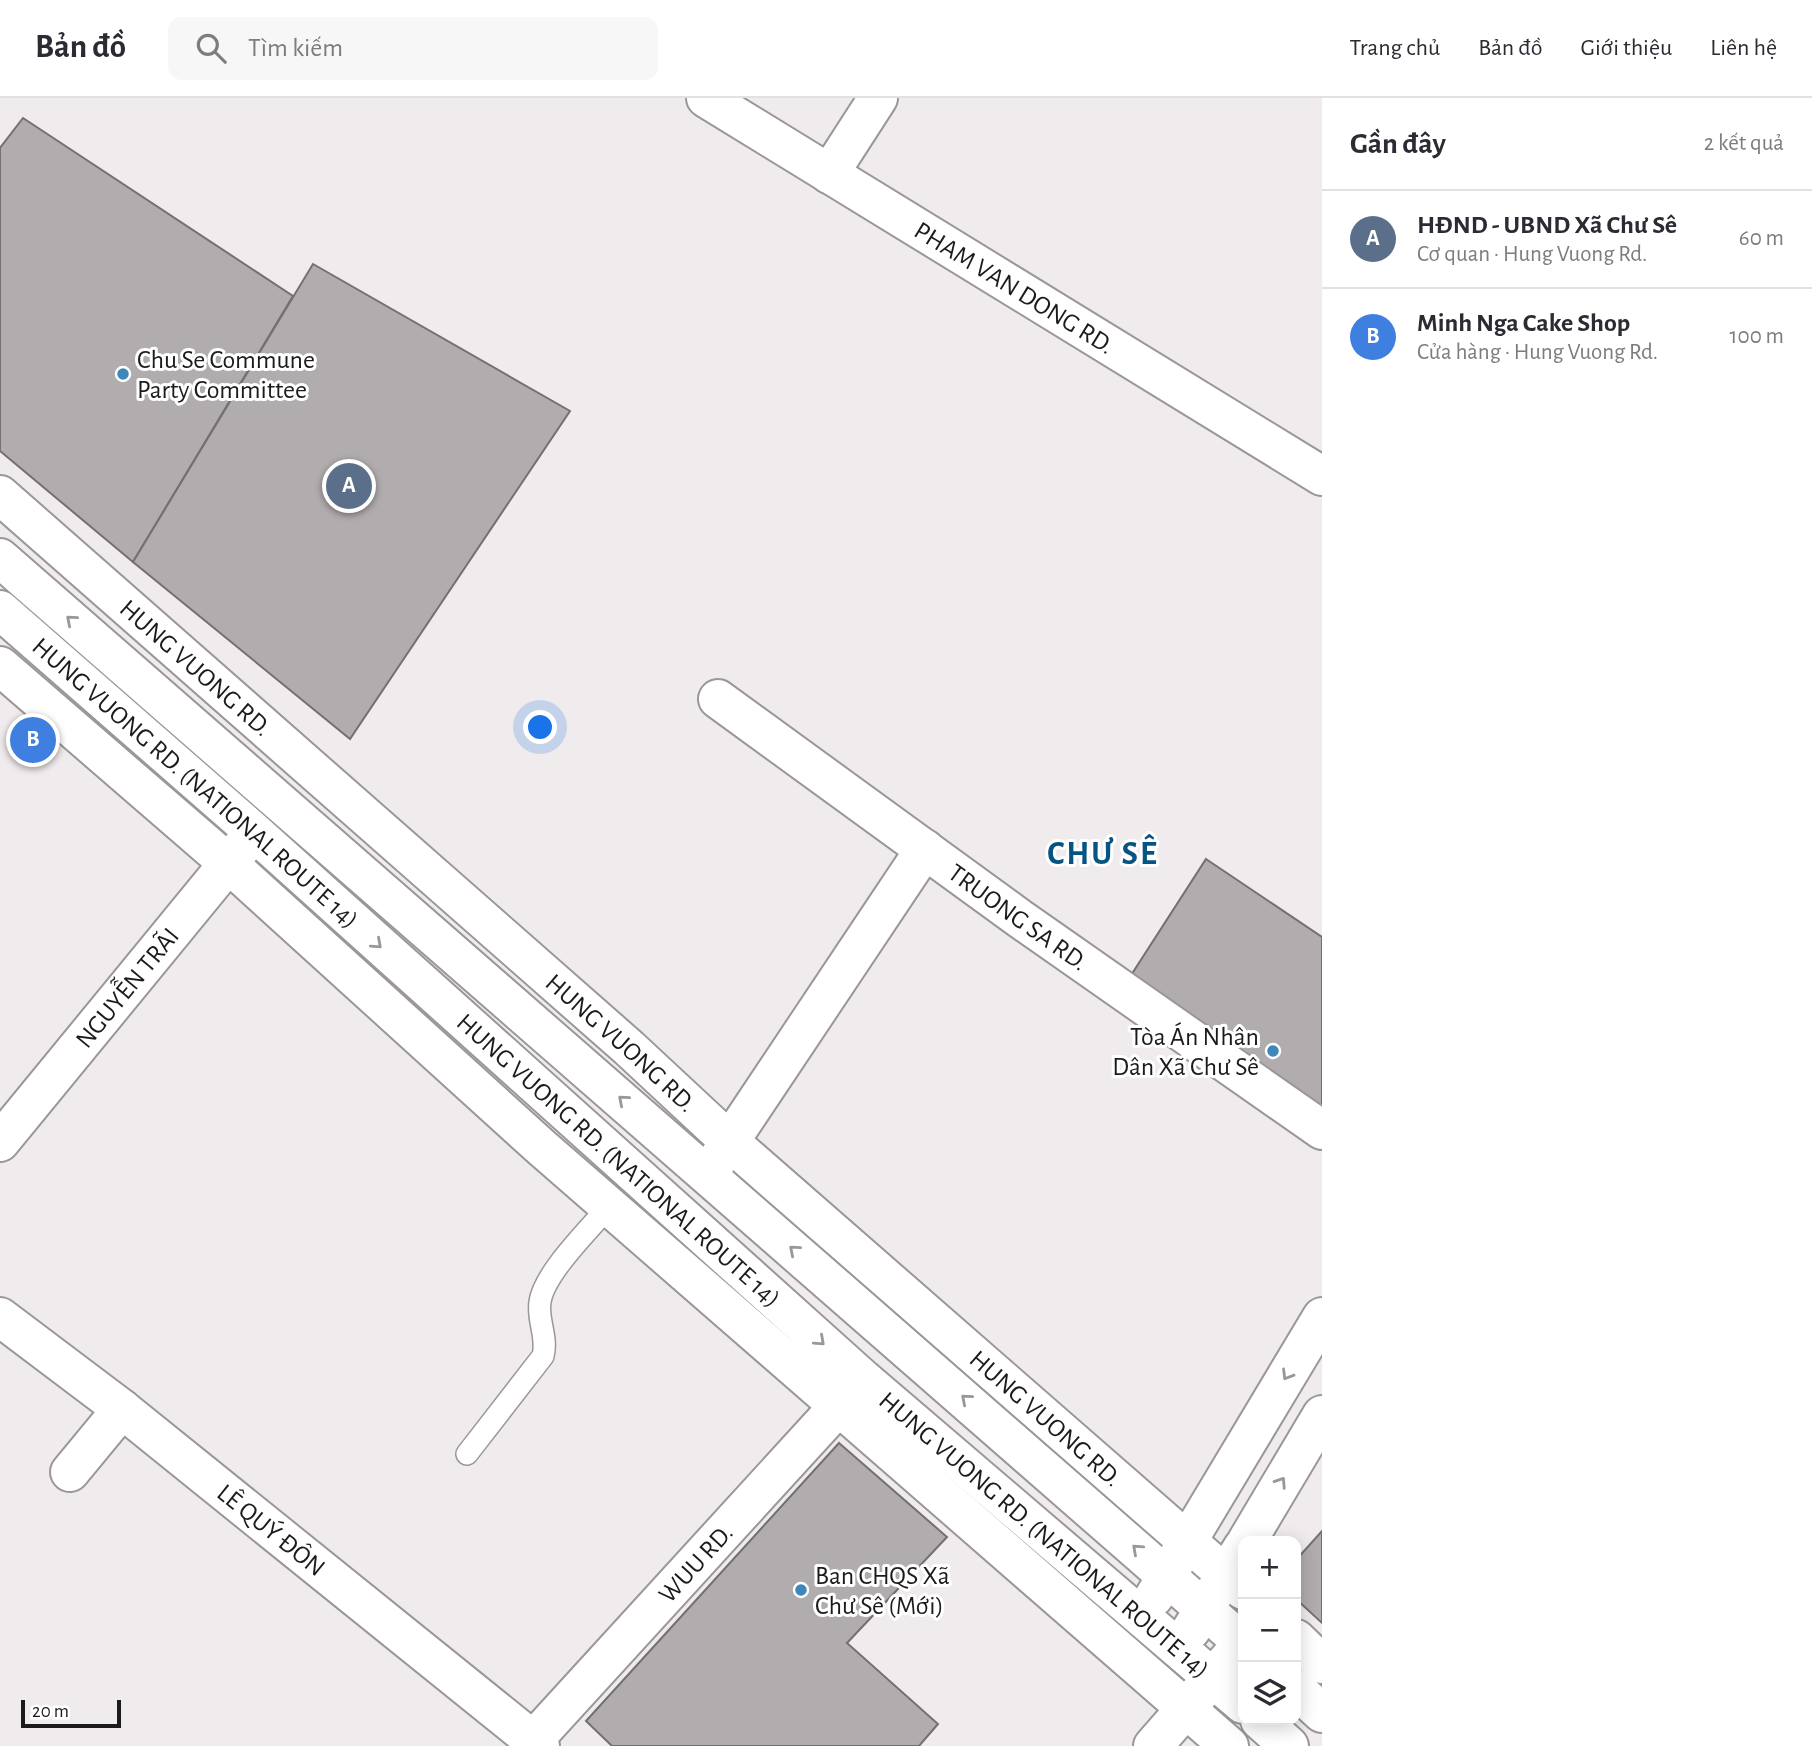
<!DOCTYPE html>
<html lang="vi">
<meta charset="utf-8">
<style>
body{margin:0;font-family:"Alegreya Sans",sans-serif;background:#f7f7f7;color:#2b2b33}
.controls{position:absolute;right:21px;bottom:21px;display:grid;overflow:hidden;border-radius:14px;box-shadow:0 4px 18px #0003}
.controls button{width:63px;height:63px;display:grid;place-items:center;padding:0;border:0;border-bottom:2px solid #e1e1e2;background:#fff;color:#2b2b33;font:35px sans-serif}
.scale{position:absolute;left:21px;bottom:18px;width:100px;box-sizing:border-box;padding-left:7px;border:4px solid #1c1a1a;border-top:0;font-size:19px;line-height:24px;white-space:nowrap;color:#1c1a1a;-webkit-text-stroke:5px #fff;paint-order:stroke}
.you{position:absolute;left:541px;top:630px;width:24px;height:24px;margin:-18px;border:5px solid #fff;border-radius:50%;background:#1a73e8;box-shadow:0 0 0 10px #1a73e833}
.badge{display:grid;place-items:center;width:46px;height:46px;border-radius:50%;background:#111827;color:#fff;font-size:23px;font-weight:700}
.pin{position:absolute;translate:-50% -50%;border:4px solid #fff;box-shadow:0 2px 7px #0006}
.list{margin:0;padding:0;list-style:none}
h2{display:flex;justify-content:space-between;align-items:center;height:91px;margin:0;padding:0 28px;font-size:30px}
h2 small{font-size:23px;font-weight:400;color:#7c7c81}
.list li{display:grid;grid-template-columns:46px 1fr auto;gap:21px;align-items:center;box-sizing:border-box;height:98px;padding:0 28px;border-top:2px solid #e1e1e2}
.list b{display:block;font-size:26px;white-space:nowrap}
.list p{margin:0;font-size:23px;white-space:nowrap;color:#7c7c81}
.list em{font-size:23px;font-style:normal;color:#7c7c81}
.icon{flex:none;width:38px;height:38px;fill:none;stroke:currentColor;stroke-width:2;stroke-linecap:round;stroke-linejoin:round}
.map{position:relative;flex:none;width:1322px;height:1648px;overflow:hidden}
header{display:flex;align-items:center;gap:42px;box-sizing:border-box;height:98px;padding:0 35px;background:#fff;border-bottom:2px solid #e1e1e2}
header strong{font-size:33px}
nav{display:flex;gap:38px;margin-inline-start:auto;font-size:24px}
.search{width:490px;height:63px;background:#f7f7f7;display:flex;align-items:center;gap:18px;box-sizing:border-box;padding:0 24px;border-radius:14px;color:#7c7c81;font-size:26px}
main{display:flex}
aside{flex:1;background:#fff}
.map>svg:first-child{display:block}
.building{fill:#b1acad;stroke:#747071;stroke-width:2}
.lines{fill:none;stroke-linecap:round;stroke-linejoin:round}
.lane-casing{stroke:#9b9697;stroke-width:24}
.street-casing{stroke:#9b9697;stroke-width:42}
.secondary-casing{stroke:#9b9697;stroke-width:42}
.primary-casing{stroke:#9b9697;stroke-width:42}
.lane{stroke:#fff;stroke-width:21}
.street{stroke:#fff;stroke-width:38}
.secondary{stroke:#fff;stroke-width:38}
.primary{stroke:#fff;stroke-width:38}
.oneway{stroke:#999898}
.poi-dot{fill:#3d87bb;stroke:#fff;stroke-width:2.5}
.labels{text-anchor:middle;stroke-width:6;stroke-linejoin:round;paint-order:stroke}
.street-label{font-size:26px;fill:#1c1a1a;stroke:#fff}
.poi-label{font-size:26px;fill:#1c1a1a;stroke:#fff;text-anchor:start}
.district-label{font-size:33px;font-weight:bold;letter-spacing:2px;fill:#055481;stroke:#fff}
</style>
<header>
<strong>Bản đồ</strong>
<div class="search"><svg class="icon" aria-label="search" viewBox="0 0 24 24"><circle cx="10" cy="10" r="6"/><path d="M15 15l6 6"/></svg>Tìm kiếm</div>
<nav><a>Trang chủ</a><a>Bản đồ</a><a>Giới thiệu</a><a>Liên hệ</a></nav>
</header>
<main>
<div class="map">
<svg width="1322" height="1648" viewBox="0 0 1322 1648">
<rect width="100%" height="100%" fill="#f0ebec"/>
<g class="building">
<path d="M 23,20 L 293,198 L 133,464 L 0,353 L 0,50 Z"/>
<path d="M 313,166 L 570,313 L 350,641 L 133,464 Z"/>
<path d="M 1206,761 L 1322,839 L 1322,1020 L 1126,885 Z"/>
<path d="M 839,1345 L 947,1439 L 847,1545 L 938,1626 L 919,1648 L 612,1648 L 586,1623 Z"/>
<path d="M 1322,1433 L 1322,1525 L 1296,1501 L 1296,1462 Z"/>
</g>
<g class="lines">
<defs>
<path id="lane" d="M 467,1356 L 543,1258 C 548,1239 537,1222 540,1204 C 544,1175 590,1131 609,1108"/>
<g id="street">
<path id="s1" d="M 0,1044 L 250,739"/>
<path id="s2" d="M 0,1219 L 122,1311 L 540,1648"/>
<path d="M 70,1374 L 122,1311"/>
<path d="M 1153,1648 L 1243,1545"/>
</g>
<g id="secondary">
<path id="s3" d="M 706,0 L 1322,378"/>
<path d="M 829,76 L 878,0"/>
<path id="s4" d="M 0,397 L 629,950 L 730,1044 L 1243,1492"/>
<path d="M 0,568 L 228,765 L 541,1049 L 1229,1648"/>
<path id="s5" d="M 718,601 L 1019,820 L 1322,1032"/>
<path d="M 716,1064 L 925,751"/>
<path d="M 1296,1541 L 1322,1566"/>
<path id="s6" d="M 528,1648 L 857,1288"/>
</g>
<g id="primary">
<path d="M 0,460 L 1243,1545"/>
<path id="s7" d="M 0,512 L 254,734 L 863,1281 L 1243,1606"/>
<path d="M 1247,1443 L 1322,1317"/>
<path d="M 1154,1499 L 1322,1219"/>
<path d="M 1191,1532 L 1243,1449"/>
<path d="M 1296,1591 L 1322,1615"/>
<path d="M 1260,1622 L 1289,1648"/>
</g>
</defs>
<use href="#lane" class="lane-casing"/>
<use href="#street" class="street-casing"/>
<use href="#secondary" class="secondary-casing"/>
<use href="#primary" class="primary-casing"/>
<use href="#lane" class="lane"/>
<use href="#street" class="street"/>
<use href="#secondary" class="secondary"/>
<use href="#primary" class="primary"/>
</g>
<defs><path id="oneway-chevron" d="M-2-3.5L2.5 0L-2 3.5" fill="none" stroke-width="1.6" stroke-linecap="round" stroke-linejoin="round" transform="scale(1.75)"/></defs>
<g class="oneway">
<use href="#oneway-chevron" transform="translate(71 522) rotate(-139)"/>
<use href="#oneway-chevron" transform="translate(377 846) rotate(42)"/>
<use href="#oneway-chevron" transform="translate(623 1002) rotate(-139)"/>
<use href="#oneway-chevron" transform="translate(794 1152) rotate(-139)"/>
<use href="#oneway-chevron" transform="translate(820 1243) rotate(42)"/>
<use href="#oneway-chevron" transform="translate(1287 1277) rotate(121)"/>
<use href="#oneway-chevron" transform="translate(966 1301) rotate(-139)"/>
<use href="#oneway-chevron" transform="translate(1281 1384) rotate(-57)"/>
<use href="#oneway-chevron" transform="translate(1137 1451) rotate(-138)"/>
</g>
<g class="poi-dot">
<circle cx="123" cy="276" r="7"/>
<circle cx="1273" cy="953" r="7"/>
<circle cx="801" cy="1492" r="7"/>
</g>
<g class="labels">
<g class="street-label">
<text dy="9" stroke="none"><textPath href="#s3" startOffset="362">PHAM VAN DONG RD.</textPath></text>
<text dy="9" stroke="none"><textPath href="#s4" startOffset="261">HUNG VUONG RD.</textPath></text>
<text dy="9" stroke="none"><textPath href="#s7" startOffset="261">HUNG VUONG RD. (NATIONAL ROUTE 14)</textPath></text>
<text dy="9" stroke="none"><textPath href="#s5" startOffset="371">TRUONG SA RD.</textPath></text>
<text dy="9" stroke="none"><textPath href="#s1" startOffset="200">NGUYỄN TRÃI</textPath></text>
<text dy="9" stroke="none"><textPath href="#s4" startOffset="828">HUNG VUONG RD.</textPath></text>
<text dy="9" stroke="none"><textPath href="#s7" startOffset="828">HUNG VUONG RD. (NATIONAL ROUTE 14)</textPath></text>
<text dy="9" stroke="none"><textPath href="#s4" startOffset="1395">HUNG VUONG RD.</textPath></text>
<text dy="9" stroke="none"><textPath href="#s2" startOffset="345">LÊ QUÝ ĐÔN</textPath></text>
<text dy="9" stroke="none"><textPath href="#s7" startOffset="1395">HUNG VUONG RD. (NATIONAL ROUTE 14)</textPath></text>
<text dy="9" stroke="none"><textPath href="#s6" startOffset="248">WUU RD.</textPath></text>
</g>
<g class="poi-label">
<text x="137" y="270">Chu Se Commune<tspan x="137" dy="30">Party Committee</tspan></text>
<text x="1259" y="947" text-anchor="end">Tòa Án Nhân<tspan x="1259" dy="30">Dân Xã Chư Sê</tspan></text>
<text x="815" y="1486">Ban CHQS Xã<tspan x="815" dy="30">Chư Sê (Mới)</tspan></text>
</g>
<g class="district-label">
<text x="1103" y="766">CHƯ SÊ</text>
</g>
</g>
</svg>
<div class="controls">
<button>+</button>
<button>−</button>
<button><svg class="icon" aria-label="layers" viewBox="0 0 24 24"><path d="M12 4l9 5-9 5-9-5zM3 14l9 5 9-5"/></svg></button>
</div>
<div class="scale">20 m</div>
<div class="you"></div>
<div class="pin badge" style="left:349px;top:388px;background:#5c6f8a">A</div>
<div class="pin badge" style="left:33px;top:642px;background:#3f7fe0">B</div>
</div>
<aside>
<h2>Gần đây<small>2 kết quả</small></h2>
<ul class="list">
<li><span class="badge" style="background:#5c6f8a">A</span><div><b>HĐND - UBND Xã Chư Sê</b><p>Cơ quan · Hung Vuong Rd.</p></div><em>60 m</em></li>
<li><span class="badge" style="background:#3f7fe0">B</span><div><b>Minh Nga Cake Shop</b><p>Cửa hàng · Hung Vuong Rd.</p></div><em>100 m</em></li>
</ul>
</aside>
</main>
